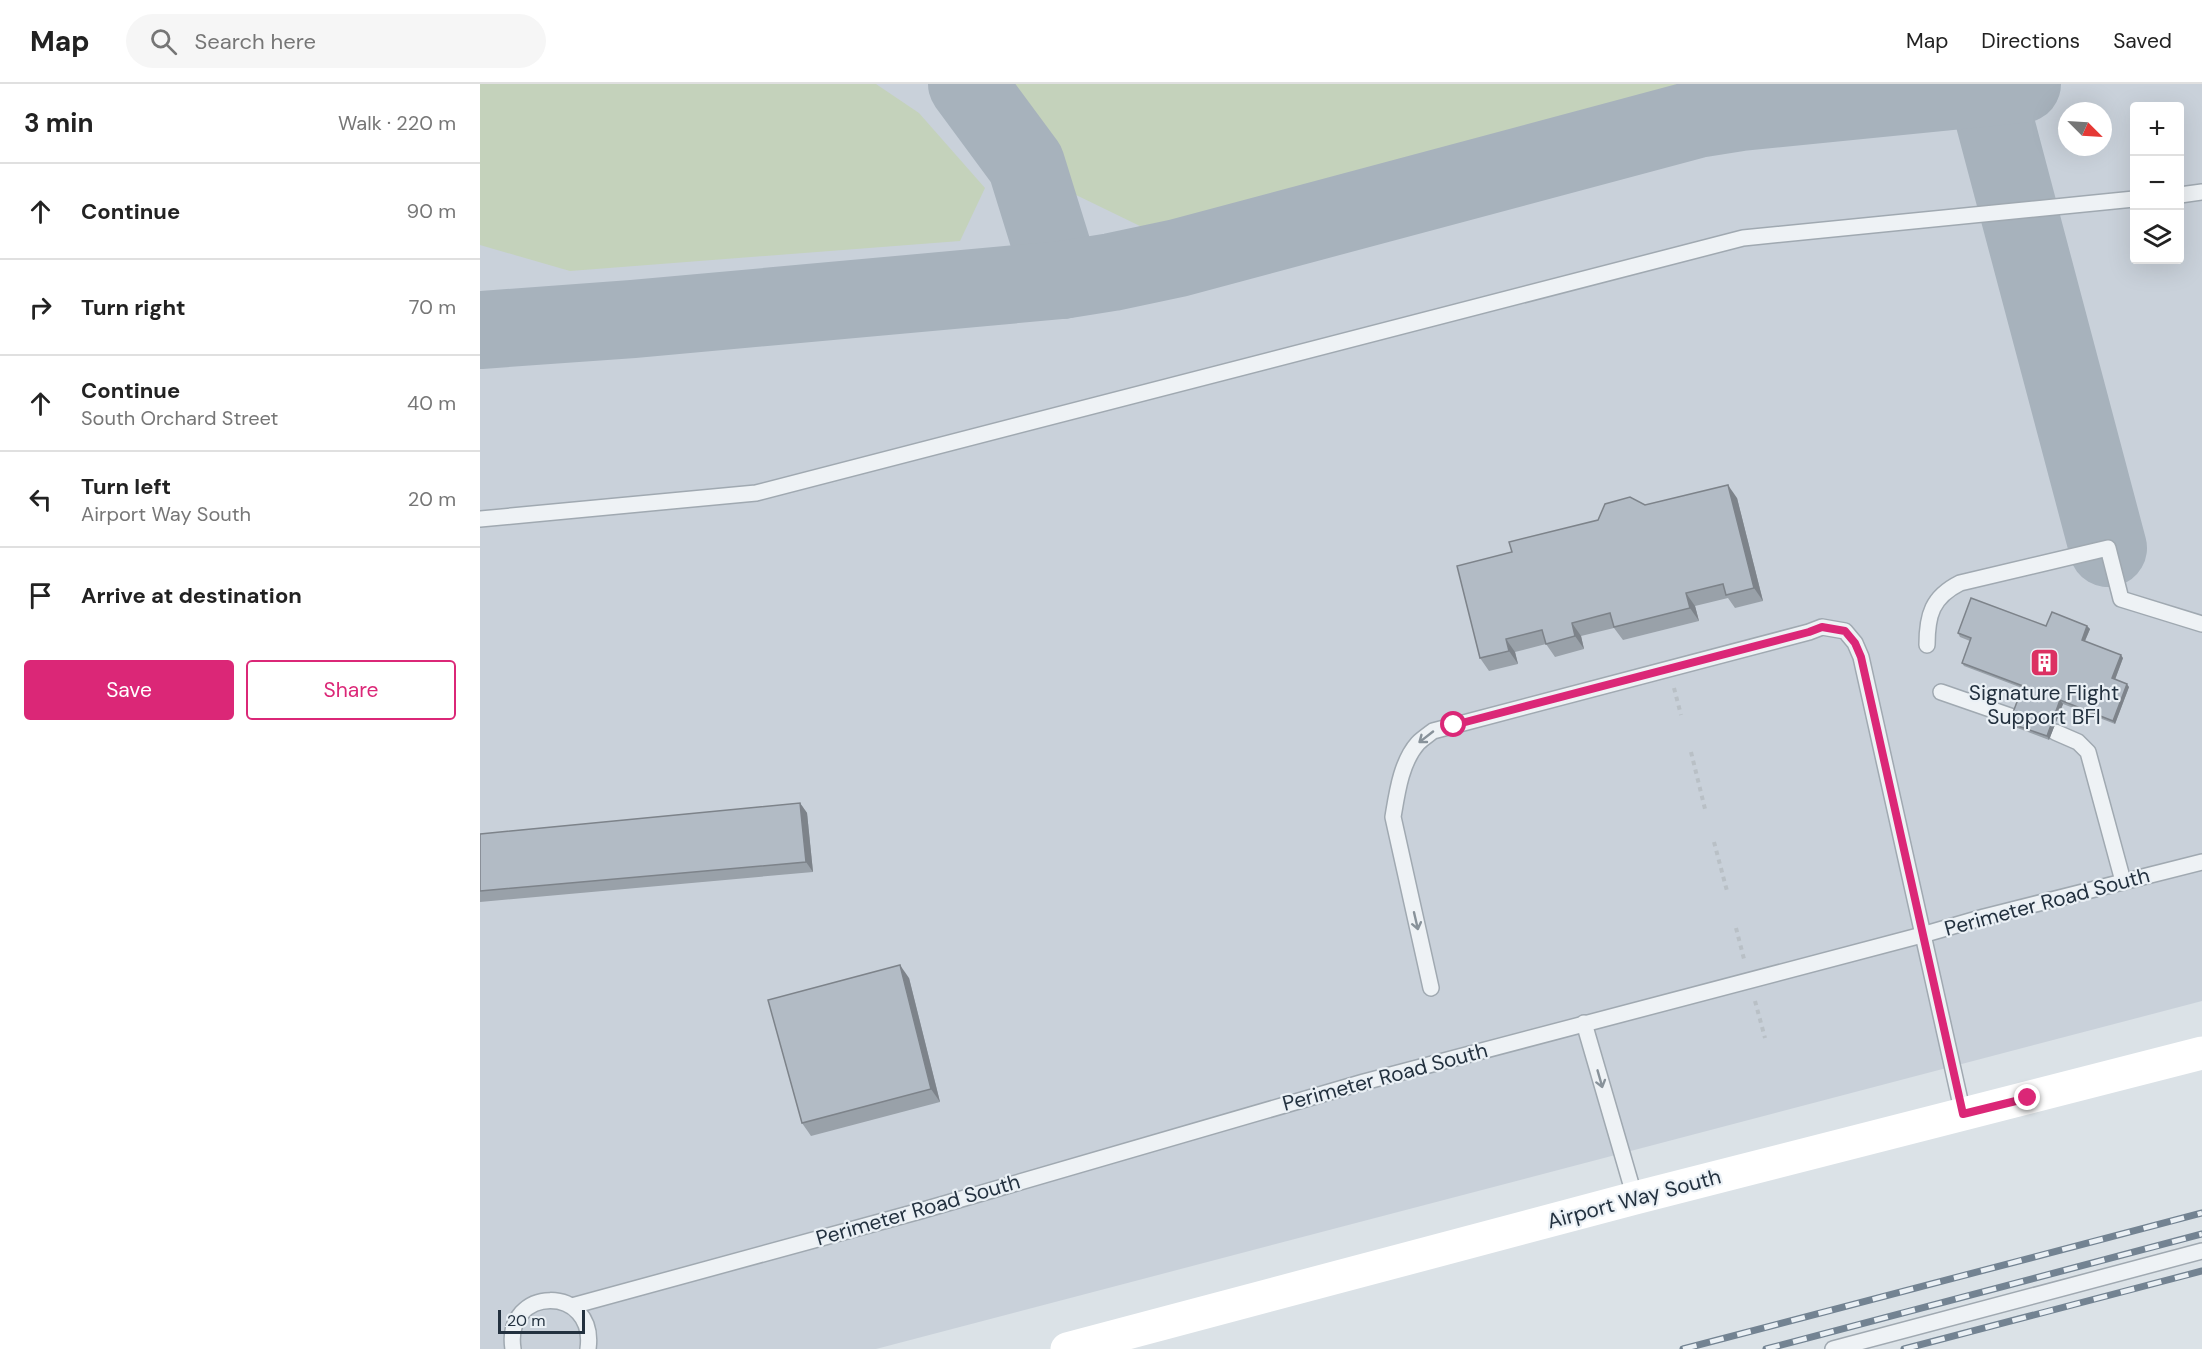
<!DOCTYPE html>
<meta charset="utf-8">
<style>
body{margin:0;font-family:"DM Sans",sans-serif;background:#f6f6f6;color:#222}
.controls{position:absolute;right:18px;top:18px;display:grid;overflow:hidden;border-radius:6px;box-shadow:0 6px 24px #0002}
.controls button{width:54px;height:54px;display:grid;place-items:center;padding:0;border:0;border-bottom:2px solid #e0e0e0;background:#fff;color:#222;font:30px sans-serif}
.compass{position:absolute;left:1578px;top:18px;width:54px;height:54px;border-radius:50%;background:#fff;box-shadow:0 6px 24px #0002;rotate:114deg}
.scale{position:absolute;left:18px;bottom:15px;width:87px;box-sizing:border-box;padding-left:6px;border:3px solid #23313f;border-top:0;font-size:16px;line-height:21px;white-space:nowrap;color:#23313f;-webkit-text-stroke:4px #eaf0f5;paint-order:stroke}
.stop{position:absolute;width:18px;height:18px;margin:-14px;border:4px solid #db2777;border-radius:50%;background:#fff}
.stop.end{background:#db2777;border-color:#fff;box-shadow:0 2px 6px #0008}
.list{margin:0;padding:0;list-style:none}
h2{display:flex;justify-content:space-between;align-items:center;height:78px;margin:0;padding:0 24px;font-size:26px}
h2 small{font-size:20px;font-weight:400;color:#767676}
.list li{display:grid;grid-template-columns:39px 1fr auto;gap:18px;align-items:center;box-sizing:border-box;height:96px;padding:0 24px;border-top:2px solid #e0e0e0}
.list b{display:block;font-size:22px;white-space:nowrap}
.list p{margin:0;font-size:20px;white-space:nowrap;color:#767676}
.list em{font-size:20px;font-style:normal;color:#767676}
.actions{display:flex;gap:12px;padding:18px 24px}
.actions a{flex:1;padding:14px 0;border:2px solid #db2777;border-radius:6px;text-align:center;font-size:21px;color:#db2777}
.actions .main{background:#db2777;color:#fff}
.icon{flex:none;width:33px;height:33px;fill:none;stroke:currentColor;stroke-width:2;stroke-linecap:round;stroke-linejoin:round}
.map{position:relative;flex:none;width:1722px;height:1265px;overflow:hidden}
header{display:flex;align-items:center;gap:36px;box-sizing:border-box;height:84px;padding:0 30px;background:#fff;border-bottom:2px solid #e0e0e0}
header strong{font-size:28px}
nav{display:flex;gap:33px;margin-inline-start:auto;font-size:21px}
.search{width:420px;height:54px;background:#f6f6f6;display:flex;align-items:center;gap:15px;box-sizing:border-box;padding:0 21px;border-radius:33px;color:#767676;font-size:22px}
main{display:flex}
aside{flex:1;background:#fff}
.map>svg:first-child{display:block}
.built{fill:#c9d1da;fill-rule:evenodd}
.green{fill:#c4d2bb}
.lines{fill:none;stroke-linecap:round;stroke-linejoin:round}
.taxiway{stroke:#a7b2bc;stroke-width:78}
.lane-casing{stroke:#a0a9b1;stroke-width:18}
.path{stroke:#b9c0c6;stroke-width:4;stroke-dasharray:4.5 4.5;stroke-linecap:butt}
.lane{stroke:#eef2f5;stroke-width:15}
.secondary{stroke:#fff;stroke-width:33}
.rail-casing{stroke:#738392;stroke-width:7}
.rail{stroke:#eaf0f5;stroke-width:4.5;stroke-dasharray:14;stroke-linecap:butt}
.wall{fill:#99a1a9}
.shaded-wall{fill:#7d838a}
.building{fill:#b2bbc5;stroke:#7d838a;stroke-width:1.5}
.oneway{stroke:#88929a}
.route{stroke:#db2777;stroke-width:8}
.labels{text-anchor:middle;stroke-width:4.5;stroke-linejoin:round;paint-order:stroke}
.poi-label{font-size:21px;fill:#23313f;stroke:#eaf0f5}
.street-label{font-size:21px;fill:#23313f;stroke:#eaf0f5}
</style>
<header>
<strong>Map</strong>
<div class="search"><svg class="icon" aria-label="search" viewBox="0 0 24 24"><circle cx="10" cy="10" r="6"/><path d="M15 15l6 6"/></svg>Search here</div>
<nav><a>Map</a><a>Directions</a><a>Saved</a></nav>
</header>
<main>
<aside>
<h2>3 min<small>Walk · 220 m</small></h2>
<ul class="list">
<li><svg class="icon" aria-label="ahead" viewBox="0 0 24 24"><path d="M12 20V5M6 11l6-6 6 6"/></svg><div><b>Continue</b></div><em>90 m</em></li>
<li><svg class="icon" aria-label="right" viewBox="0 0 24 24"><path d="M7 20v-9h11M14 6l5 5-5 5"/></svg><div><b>Turn right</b></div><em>70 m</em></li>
<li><svg class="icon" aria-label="ahead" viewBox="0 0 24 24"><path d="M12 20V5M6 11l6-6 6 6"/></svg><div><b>Continue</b><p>South Orchard Street</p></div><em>40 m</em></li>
<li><svg class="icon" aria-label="left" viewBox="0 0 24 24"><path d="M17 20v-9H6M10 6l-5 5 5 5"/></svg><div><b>Turn left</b><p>Airport Way South</p></div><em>20 m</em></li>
<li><svg class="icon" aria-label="arrive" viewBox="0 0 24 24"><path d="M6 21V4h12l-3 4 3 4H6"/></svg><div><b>Arrive at destination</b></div></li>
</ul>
<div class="actions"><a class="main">Save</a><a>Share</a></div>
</aside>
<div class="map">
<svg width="1722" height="1265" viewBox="0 0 1722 1265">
<rect width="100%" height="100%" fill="#dbe2e7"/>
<path class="built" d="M 0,0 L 1722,0 L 1722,917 L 396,1265 L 0,1265 ZM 1654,22 L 1700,22 L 1700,176 L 1654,176 ZM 1587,27 L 1623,27 L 1623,63 L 1587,63 Z"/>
<g class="green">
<path d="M 0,0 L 396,0 L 439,29 L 505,104 L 480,157 L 90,187 L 0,161 Z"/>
<path d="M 518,0 L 1218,0 L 724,134 L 662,143 L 594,110 L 525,16 Z"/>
</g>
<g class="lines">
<g class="taxiway">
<path d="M 487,0 L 546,80 L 582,196"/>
<path d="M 1506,4 L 1628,464"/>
<path d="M 0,246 L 153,235 L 582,196 L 632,188 L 698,174 L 1217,35 L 1261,28 L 1542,0"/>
</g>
<defs>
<g id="lane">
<path d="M 1700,111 L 1722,108"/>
<path d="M 0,435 L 276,409 L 1263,154 L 1654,115"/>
<path d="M 1447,561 C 1447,531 1452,513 1480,499 L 1628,464 L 1641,515 L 1722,540"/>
<path d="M 1461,608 L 1536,634"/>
<path d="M 1575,648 L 1598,658 L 1608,668 L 1643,797"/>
<path d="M 951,904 L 913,733 C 917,709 921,678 938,659 C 942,655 948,651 953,647 L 1329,548 L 1342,543 L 1365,547 L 1375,559 L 1381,573 L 1483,1030"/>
<path d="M 1104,939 L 1155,1114"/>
<path d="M 92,1222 L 440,1127 L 884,998 L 1442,851 L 1504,833 L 1722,778"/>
<path d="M 33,1265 C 23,1201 117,1200 108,1265"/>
<path d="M 1353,1265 L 1722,1167"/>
</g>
</defs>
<use href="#lane" class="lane-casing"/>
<g class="path">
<path d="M 1194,604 L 1201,631"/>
<path d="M 1211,668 L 1226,729"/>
<path d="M 1234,758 L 1247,807"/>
<path d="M 1256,844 L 1264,875"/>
<path d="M 1275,917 L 1285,954"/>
</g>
<use href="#lane" class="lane"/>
<path class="secondary" d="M 587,1265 L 1155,1114 L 1722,969"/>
<defs>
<g id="rail">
<path d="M 1203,1265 L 1722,1129"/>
<path d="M 1286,1265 L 1722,1150"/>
<path d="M 1424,1265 L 1722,1187"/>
</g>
</defs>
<use href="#rail" class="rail-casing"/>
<use href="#rail" class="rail"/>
</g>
<g class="wall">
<path d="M 1257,414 L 1283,517 L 1255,524 L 1248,514 L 1215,522 L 1219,537 L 1143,556 L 1134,544 L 1101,552 L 1104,565 L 1075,573 L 1066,560 L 1035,568 L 1038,580 L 1009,587 L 1000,574 L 1032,468 L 1118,436 Z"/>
<path d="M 1566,542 L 1607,542 L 1610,545 L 1605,557 L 1643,574 L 1635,596 L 1649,603 L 1635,640 L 1583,620 L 1569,656 L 1532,642 L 1529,639 L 1542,604 L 1484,582 L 1482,579 L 1490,557 L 1480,553 L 1478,549 Z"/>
<path d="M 320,719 L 327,729 L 333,788 L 0,818 L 0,750 Z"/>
<path d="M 429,894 L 460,1018 L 331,1052 L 322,1039 Z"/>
</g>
<g class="shaded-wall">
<path d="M 1248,401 L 1257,414 L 1283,517 L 1274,504 Z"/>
<path d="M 1206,509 L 1215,522 L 1219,537 L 1210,524 Z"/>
<path d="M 1092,539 L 1101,552 L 1104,565 L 1095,552 Z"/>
<path d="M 1607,542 L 1610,545 L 1604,559 L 1602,556 Z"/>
<path d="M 1026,555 L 1035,568 L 1038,580 L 1029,567 Z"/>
<path d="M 1641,571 L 1643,574 L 1634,598 L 1632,594 Z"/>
<path d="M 1647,600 L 1649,603 L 1635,640 L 1633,637 Z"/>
<path d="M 1580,616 L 1583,620 L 1569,656 L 1567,652 Z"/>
<path d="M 320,719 L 327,729 L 333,788 L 326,778 Z"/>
<path d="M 420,881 L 429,894 L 460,1018 L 451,1005 Z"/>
</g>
<g class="building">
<path d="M 1248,401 L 1274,504 L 1246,511 L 1243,500 L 1206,509 L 1210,524 L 1134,543 L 1130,529 L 1092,539 L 1095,552 L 1066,560 L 1062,546 L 1026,555 L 1029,567 L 1000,574 L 977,482 L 1032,468 L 1029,458 L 1118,436 L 1125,420 L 1150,413 L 1165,421 Z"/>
<path d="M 1491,514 L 1566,542 L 1572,528 L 1607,542 L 1602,556 L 1641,571 L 1632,594 L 1647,600 L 1633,637 L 1580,616 L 1567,652 L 1529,639 L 1543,602 L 1482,579 L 1491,554 L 1478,549 Z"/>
<path d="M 320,719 L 326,778 L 0,807 L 0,750 Z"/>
<path d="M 420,881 L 451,1005 L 322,1039 L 288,916 Z"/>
</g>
<defs><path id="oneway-shaft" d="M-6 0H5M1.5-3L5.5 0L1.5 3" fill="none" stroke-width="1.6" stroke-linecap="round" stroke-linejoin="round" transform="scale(1.5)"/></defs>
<g class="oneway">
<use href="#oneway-shaft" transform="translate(946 653) rotate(142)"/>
<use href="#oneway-shaft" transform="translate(936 837) rotate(77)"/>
<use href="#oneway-shaft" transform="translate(1120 995) rotate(74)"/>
</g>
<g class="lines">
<path class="route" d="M 974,641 L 1329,548 L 1342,543 L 1365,547 L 1375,559 L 1381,573 L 1483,1030 L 1548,1014"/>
</g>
<defs>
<symbol id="building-square" viewBox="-11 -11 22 22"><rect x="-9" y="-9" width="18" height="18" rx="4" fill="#dc3062" stroke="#eaf0f5"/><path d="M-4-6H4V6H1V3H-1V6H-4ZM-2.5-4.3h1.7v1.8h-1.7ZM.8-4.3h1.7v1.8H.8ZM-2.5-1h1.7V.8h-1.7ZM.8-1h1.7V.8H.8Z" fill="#fff"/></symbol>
</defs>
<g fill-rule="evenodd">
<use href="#building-square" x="1548" y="562" width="33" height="33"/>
</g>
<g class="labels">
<g class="poi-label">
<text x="1564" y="616">Signature Flight<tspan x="1564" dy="24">Support BFI</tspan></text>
</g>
<g class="street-label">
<text transform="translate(1567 818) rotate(-15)" y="7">Perimeter Road South</text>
<text transform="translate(905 993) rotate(-15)" y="7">Perimeter Road South</text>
<text transform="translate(1154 1115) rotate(-15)" y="7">Airport Way South</text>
<text transform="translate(438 1126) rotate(-16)" y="7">Perimeter Road South</text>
</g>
</g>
</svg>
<div class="controls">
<button>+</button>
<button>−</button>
<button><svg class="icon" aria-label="layers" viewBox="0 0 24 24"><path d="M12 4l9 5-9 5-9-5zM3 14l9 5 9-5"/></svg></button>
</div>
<svg class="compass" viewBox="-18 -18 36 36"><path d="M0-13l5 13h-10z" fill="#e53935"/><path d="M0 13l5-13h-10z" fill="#767676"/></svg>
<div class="scale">20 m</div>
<div class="stop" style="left:974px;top:641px"></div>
<div class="stop end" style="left:1548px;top:1014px"></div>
</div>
</main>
